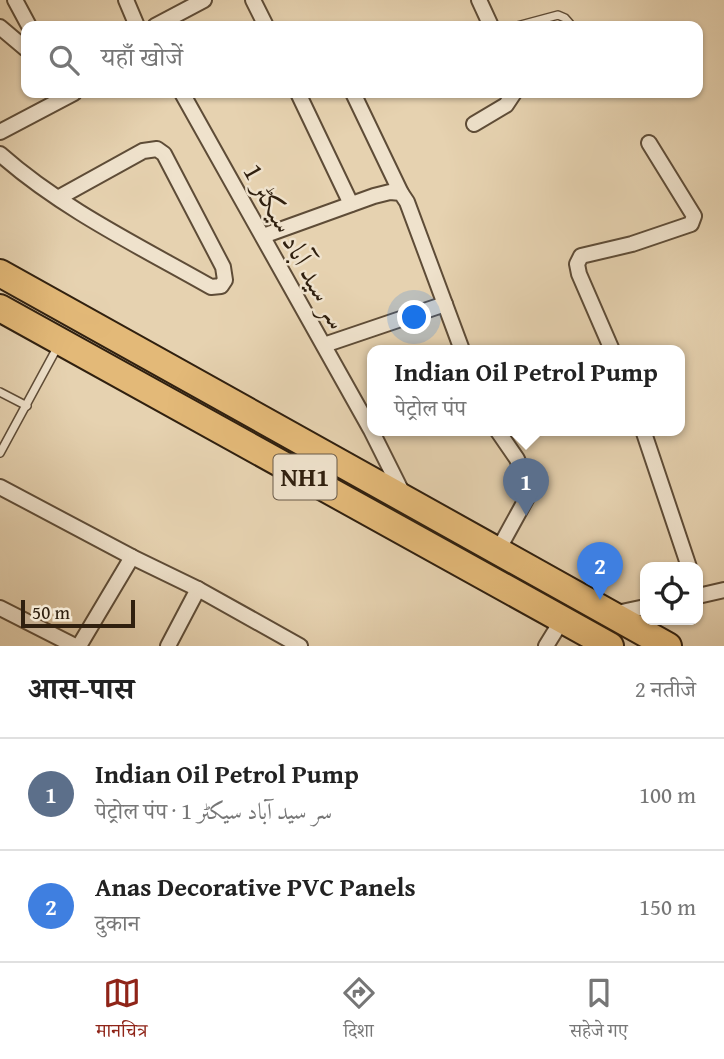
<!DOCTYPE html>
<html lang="hi">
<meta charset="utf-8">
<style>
body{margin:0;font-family:"Gentium Book Plus",Amiri,"Noto Serif Devanagari",serif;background:#f2f2f2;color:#222}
.controls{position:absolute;right:21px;bottom:21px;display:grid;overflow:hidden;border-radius:14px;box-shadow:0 2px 5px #0004}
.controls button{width:63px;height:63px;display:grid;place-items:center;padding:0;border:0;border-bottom:2px solid #e0e0e0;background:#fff;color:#222;font:35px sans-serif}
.scale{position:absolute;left:21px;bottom:18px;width:114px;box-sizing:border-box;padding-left:7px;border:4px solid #30200f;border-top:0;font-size:19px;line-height:24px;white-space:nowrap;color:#30200f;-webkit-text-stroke:5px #efe2cc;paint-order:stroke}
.you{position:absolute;left:415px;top:318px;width:24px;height:24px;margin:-18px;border:5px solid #fff;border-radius:50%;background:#1a73e8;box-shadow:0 0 0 10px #1a73e833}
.badge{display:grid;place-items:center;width:46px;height:46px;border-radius:50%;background:#8f2418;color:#fff;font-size:23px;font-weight:700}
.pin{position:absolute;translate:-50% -58px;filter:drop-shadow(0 2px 4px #0008)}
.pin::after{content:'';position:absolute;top:37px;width:24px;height:21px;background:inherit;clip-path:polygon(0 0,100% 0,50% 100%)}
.popup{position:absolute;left:367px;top:345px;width:318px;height:91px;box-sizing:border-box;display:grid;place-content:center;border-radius:14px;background:#fff;filter:drop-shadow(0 2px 5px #0005);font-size:23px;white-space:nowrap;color:#767676}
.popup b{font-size:26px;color:#222}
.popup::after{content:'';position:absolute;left:50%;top:100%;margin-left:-14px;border:14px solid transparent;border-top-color:#fff}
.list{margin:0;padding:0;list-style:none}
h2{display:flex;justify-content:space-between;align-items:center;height:91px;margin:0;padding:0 28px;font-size:30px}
h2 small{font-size:23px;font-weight:400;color:#767676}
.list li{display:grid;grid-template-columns:46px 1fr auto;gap:21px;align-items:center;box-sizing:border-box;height:112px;padding:0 28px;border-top:2px solid #e0e0e0}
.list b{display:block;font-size:26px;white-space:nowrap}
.list p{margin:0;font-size:23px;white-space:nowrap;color:#767676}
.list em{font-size:23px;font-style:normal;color:#767676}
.icon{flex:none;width:38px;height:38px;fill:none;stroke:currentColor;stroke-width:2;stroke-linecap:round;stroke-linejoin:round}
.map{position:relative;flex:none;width:724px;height:646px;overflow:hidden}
.search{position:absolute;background:#fff;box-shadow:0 2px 5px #0004;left:21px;right:21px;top:21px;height:77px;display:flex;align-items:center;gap:18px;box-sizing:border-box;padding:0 24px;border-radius:14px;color:#767676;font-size:26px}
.sheet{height:315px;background:#fff}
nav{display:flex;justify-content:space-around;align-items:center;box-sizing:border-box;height:98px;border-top:2px solid #e0e0e0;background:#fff;font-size:19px;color:#767676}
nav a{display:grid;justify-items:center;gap:4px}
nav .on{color:#8f2418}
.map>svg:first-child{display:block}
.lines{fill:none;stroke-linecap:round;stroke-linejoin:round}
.lane-casing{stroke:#5e4c37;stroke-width:10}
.street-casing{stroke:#5e4c37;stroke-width:18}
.highway-casing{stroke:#30200f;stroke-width:30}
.lane{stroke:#efe2cc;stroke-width:7}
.street{stroke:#efe2cc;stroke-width:14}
.highway{stroke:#e3b978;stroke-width:26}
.labels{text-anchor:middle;stroke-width:5;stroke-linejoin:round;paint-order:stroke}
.shield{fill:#efe2cc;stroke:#695a48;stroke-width:2}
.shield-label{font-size:26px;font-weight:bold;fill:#30200f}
.street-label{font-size:28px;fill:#30200f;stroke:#efe2cc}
</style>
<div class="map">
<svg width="724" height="646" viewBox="0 0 724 646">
<rect width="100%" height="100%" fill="#e6d2b0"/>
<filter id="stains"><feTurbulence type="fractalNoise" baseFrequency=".00286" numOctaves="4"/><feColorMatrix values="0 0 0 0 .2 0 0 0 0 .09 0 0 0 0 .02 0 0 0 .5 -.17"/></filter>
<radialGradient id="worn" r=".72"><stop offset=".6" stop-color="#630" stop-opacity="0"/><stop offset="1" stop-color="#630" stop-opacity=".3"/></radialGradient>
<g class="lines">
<defs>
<g id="lane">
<path d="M 517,26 L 558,15 L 565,18 L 572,26"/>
<path d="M 0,392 L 27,406"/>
<path d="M 0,453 L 58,346"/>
</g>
<g id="street">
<path d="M 15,0 L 29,26"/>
<path d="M 126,0 L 137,26"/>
<path d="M 253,0 L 266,26"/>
<path d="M 479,0 L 491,26"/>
<path d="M 155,26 L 204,0"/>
<path d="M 0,27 L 26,49"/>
<path d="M 182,93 L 371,430 L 404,496"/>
<path d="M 298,93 L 351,204"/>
<path d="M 353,93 L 401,193"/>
<path d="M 474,124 L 506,105 L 514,93"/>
<path d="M 0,132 L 74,93"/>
<path d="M 0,154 C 62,209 139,246 211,287 L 221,286 L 225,280 L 223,267 L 164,154 L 157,149 L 143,151 L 58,198"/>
<path d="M 263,236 L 374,196 L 390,192 L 401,193 L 407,202 L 462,350"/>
<path d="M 324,345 L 445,304"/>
<path d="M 612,350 L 579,274 L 577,264 L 581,256 L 632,244 L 691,224 L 694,216 L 649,143"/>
<path d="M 643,430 L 689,567"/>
<path d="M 0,487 L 132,557 L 198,589 L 300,646"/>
<path d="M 497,552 L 530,492 L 517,459 L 497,430"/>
<path d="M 698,596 L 724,590"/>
<path d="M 0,608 L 75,646"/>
<path d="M 612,614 L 645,607"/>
<path d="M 79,646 L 132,557"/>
<path d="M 168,646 L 198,589"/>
<path d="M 546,646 L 562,620"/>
</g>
<g id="highway">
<path d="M 0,273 L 668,646"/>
<path d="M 0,308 L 610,646"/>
</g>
</defs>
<use href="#lane" class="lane-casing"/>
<use href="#street" class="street-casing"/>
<use href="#highway" class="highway-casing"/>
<use href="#lane" class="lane"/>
<use href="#street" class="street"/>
<use href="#highway" class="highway"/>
</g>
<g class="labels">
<rect class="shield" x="273.5" y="454.5" width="63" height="45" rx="5"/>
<g class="shield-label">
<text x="305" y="486">NH1</text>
</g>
<g class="street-label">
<text transform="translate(296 246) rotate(61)" y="10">سر سید آباد سیکٹر 1</text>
</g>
</g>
<rect width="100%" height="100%" filter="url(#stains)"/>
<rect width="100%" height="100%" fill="url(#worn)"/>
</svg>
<div class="controls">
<button><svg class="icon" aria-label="locate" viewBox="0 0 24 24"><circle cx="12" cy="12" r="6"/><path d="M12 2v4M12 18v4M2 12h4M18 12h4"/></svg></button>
</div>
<div class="scale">50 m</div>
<div class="you"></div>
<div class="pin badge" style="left:526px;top:516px;background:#5c6f8a">1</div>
<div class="popup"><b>Indian Oil Petrol Pump</b>पेट्रोल पंप</div>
<div class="pin badge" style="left:600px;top:600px;background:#3f7fe0">2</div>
<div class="search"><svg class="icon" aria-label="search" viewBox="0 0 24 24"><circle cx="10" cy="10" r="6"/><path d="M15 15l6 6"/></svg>यहाँ खोजें</div>
</div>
<section class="sheet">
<h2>आस-पास<small>2 नतीजे</small></h2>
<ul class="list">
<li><span class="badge" style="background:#5c6f8a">1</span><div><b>Indian Oil Petrol Pump</b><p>पेट्रोल पंप · سر سید آباد سیکٹر 1</p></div><em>100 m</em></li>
<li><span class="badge" style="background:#3f7fe0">2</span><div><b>Anas Decorative PVC Panels</b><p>दुकान</p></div><em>150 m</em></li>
</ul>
</section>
<nav>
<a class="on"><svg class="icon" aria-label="map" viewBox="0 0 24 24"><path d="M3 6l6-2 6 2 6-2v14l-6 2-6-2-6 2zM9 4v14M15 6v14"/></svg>मानचित्र</a>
<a><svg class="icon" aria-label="directions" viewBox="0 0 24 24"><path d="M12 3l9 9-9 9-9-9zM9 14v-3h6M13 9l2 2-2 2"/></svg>दिशा</a>
<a><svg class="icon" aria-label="saved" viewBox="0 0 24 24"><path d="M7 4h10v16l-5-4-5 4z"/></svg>सहेजे गए</a>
</nav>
